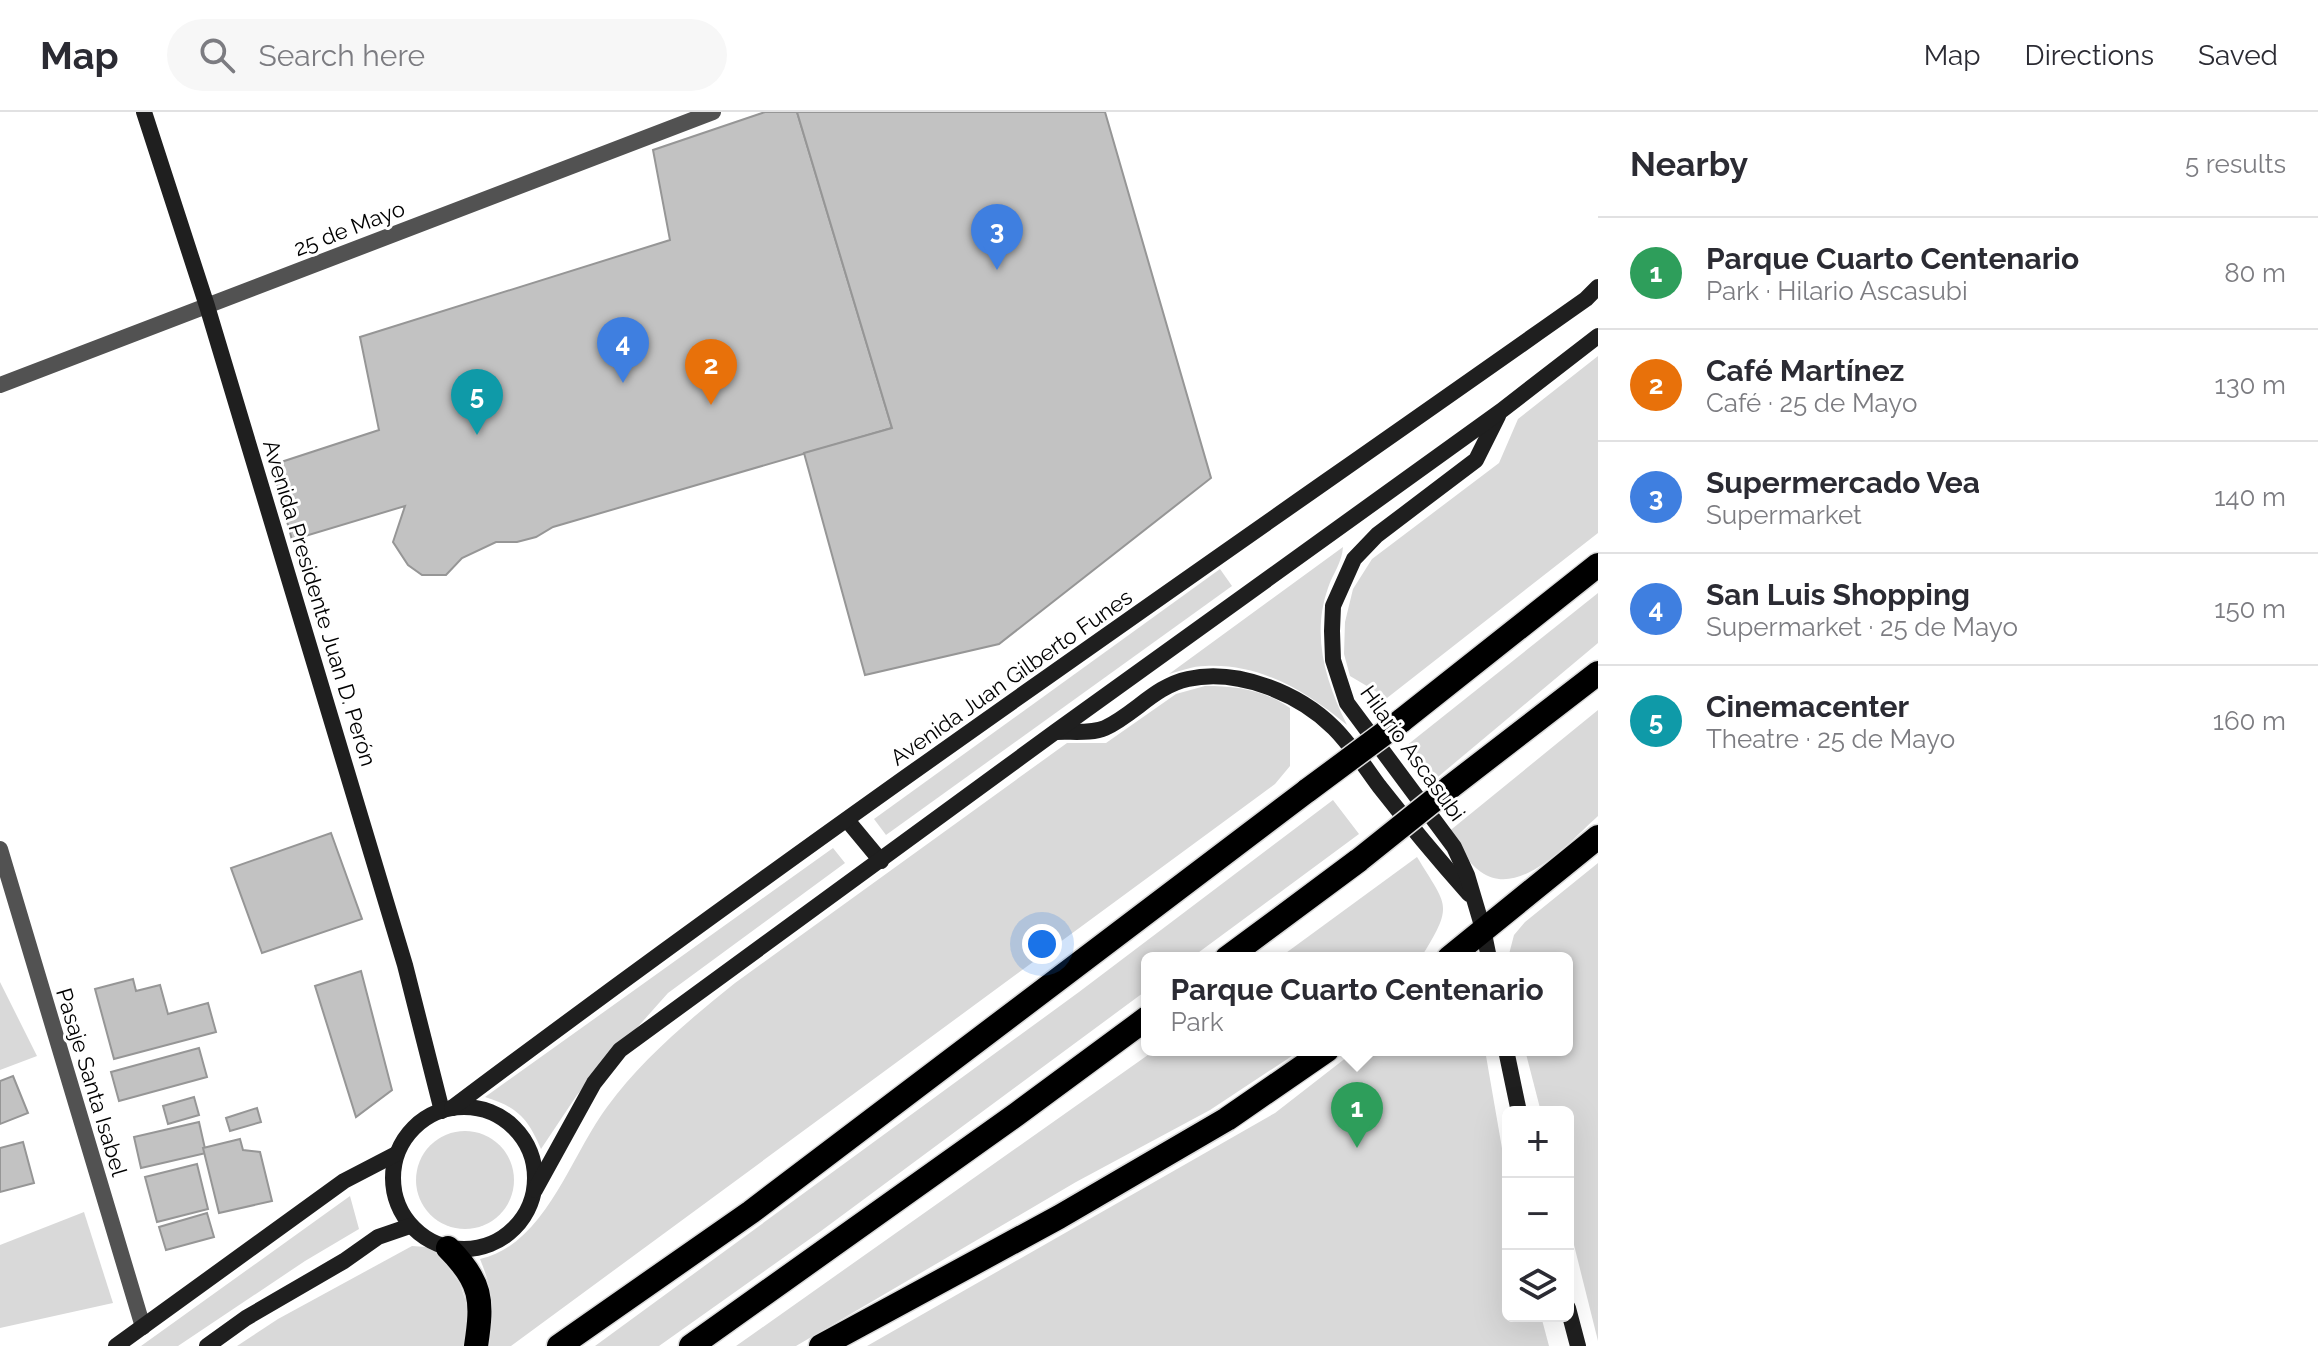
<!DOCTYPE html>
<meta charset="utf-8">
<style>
body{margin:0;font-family:Raleway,sans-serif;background:#f7f7f7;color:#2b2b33}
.controls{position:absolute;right:24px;bottom:24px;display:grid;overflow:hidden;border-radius:12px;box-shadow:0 8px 32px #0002}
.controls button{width:72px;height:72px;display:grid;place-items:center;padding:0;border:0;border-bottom:2px solid #e1e1e2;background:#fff;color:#2b2b33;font:40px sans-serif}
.you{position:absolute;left:1042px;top:832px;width:28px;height:28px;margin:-20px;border:6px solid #fff;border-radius:50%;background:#1a73e8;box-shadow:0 0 0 12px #1a73e833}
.badge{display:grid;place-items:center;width:52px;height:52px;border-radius:50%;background:#000;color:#fff;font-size:26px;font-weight:700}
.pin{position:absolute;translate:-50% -66px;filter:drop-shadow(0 2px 4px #0008)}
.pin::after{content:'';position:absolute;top:42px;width:28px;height:24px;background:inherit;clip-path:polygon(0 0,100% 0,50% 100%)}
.popup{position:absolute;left:1141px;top:840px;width:432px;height:104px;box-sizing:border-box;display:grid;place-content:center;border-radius:12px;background:#fff;filter:drop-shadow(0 2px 6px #0005);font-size:26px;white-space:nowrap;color:#7c7c81}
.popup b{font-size:30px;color:#2b2b33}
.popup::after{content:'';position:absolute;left:50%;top:100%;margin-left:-16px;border:16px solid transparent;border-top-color:#fff}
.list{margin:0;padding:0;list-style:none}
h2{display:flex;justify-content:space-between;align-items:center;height:104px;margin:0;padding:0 32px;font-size:34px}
h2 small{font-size:26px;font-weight:400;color:#7c7c81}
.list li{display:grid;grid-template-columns:52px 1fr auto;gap:24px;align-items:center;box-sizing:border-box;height:112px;padding:0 32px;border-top:2px solid #e1e1e2}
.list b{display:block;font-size:30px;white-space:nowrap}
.list p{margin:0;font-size:26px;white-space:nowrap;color:#7c7c81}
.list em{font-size:26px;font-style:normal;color:#7c7c81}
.icon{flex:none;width:44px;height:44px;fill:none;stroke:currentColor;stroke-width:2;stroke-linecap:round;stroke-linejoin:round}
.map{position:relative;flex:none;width:1598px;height:1234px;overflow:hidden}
header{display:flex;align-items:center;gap:48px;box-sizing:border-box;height:112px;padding:0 40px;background:#fff;border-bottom:2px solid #e1e1e2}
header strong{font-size:38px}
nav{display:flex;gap:44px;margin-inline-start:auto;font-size:28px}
.search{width:560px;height:72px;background:#f7f7f7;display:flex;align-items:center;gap:20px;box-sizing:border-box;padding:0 28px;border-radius:44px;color:#7c7c81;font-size:30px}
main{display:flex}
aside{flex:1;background:#fff}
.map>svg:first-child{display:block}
.green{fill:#d9d9d9}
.building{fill:#c2c2c2;stroke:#969696;stroke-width:2}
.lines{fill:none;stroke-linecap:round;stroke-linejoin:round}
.highway-casing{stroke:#dbdbdb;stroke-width:27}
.street{stroke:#525252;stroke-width:16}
.secondary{stroke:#1f1f1f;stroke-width:16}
.highway{stroke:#000;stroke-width:24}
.highway-bridge-casing{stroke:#dbdbdb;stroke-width:27;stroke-linecap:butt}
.highway-bridge{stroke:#000;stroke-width:24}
.labels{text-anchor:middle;stroke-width:6;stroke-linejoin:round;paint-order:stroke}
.street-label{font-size:22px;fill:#000;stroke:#fff}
</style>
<header>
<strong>Map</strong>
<div class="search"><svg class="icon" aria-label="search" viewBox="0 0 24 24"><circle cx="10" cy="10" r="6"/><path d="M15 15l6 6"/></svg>Search here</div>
<nav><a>Map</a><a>Directions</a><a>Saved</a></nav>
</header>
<main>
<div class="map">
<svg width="1598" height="1234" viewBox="0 0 1598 1234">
<rect width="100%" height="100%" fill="#fff"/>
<g class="green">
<path d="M 1598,244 L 1598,421 L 1387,586 L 1350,564 L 1344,542 L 1345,510 L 1353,477 L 1372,447 L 1499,351 L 1518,307 Z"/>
<path d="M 1343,435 C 1342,451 1333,461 1328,476 C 1311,524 1326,570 1347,613 C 1306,579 1260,551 1205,554 C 1193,554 1180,559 1169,562 Z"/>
<path d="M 1220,457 L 1232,474 L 886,723 L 874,707 Z"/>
<path d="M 1598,481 L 1598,531 L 1433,669 L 1406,634 Z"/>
<path d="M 1205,574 C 1237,574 1264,578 1290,596 L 1290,654 L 1275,672 L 511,1234 L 489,1234 C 493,1198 494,1181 480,1147 C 545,1133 571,1043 607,995 C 642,947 689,908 735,871 L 1067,631 L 1106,631 L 1176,582 Z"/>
<path d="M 1598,598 L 1598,704 C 1571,728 1520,788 1481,760 C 1468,751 1457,733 1447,721 Z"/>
<path d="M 1333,688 L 1359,722 L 1191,846 L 1147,846 L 1147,878 L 821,1119 L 659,1234 L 595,1234 L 1079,880 Z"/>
<path d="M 833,736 L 845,751 L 668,881 L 577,983 L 541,1037 C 528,1007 518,995 485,985 Z"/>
<path d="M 1417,745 C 1448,796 1454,792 1421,846 L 1279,846 Z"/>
<path d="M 1598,751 L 1598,1229 L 1568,1109 L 1568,1000 L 1541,1000 L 1525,938 L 1567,938 L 1567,846 L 1508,846 L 1514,823 L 1525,810 Z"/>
<path d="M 0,870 L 37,944 L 0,958 Z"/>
<path d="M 1155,938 L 1301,938 L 1210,998 L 1076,1070 L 796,1234 L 736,1234 Z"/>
<path d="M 1356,938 L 1485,938 L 1508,1071 L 1508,1204 L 1541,1204 L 1549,1234 L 867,1234 L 1275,1001 Z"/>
<circle cx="465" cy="1068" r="49"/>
<path d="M 350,1084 L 359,1117 L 305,1149 L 178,1234 L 141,1234 Z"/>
<path d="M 84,1100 L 113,1191 L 0,1216 L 0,1133 Z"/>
<path d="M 412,1134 L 426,1135 L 439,1142 L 460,1172 L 469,1199 L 464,1234 L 237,1234 L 278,1207 Z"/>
</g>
<g class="building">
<path d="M 765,0 L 797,0 L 892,316 L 553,415 L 536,425 L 517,430 L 496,430 L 462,446 L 446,463 L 422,463 L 408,453 L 393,430 L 405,394 L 292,428 L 272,353 L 379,318 L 360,225 L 670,128 L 653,38 Z"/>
<path d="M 797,0 L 1105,0 L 1211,366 L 999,532 L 865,563 L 804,341 L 892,316 Z"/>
<path d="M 331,721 L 362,807 L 262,841 L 231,756 Z"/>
<path d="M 361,859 L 392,978 L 356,1005 L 315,874 Z"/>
<path d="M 133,867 L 136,879 L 160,873 L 168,902 L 208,891 L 216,920 L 114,947 L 95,877 Z"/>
<path d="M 199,936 L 207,965 L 119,989 L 111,960 Z"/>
<path d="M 13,964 L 28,1001 L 0,1012 L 0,969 Z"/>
<path d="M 194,985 L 199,1003 L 168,1012 L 163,994 Z"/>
<path d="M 257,996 L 261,1010 L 230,1019 L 226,1006 Z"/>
<path d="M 199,1010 L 206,1041 L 141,1056 L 134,1025 Z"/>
<path d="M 240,1027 L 243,1038 L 260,1040 L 272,1089 L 219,1101 L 203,1036 Z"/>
<path d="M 23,1030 L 34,1071 L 0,1080 L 0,1036 Z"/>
<path d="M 197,1052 L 208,1097 L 157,1110 L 145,1065 Z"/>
<path d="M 207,1101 L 214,1125 L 166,1138 L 159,1115 Z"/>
</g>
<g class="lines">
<defs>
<g id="highway">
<path d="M 1401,609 L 1598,453"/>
<path d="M 1449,676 L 1598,561"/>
<path d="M 1227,846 L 1359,748"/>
<path d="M 1449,846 L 1598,725"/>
<path d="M 448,1136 C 482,1170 483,1188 476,1234"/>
<path d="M 559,1234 L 751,1100 L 1308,678"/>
<path d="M 691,1234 L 1017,1002 L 1147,906"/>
<path d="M 821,1234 L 1059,1105 L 1227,1007 L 1327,938"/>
</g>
</defs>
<use href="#highway" class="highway-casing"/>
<g class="street">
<path d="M 0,273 L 713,0"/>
<path d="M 0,737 L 143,1215"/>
</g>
<g class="secondary">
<path d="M 144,0 L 207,194 L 405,853 L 442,999"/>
<path d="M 1056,620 C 1070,619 1092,622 1105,616 C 1135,602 1155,574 1188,567 C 1237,556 1299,581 1334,616 C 1351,633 1365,655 1379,674 C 1408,711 1438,747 1469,782"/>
<path d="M 847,708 L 881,749"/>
<path d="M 1489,846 L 1483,817 L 1467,763 L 1454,735 L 1347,591 L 1333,548 L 1332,519 L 1333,494 L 1354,447 L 1377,423 L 1476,348 L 1498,304"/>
<path d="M 1506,938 L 1519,1000"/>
<circle cx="464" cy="1066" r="71"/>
<path d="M 452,996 C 823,717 1207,454 1586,187 L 1598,175"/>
<path d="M 535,1078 L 594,971 L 620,938 L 1055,620 L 1501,299 L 1598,224"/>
<path d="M 1568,1196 L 1578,1234"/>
<path d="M 116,1234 L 344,1069 L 396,1042"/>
<path d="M 207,1234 L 246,1206 L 344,1149 L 378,1125 L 410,1114"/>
</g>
<use href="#highway" class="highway"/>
<defs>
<g id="highway-bridge">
<path d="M 1308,678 L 1401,609"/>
<path d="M 1359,748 L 1449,676"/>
</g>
</defs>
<use href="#highway-bridge" class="highway-bridge-casing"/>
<use href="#highway-bridge" class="highway-bridge"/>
</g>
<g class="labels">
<g class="street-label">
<text transform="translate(349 116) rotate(-21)" y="8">25 de Mayo</text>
<text transform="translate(320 491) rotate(73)" y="8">Avenida Presidente Juan D. Perón</text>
<text transform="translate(1011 565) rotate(-35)" y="8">Avenida Juan Gilberto Funes</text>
<text transform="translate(1413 641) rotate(54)" y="8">Hilario Ascasubi</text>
<text transform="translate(92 970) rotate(73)" y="8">Pasaje Santa Isabel</text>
</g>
</g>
</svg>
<div class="controls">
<button>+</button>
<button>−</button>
<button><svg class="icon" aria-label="layers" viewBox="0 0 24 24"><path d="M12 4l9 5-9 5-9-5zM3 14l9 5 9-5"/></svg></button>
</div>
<div class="you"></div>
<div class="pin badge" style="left:1357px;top:1036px;background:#2e9e5b">1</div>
<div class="popup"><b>Parque Cuarto Centenario</b>Park</div>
<div class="pin badge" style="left:711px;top:293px;background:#e8710a">2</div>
<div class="pin badge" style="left:997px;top:158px;background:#3f7fe0">3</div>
<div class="pin badge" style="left:623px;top:271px;background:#3f7fe0">4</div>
<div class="pin badge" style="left:477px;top:323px;background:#0f9aa8">5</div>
</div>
<aside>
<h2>Nearby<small>5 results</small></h2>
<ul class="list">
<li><span class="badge" style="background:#2e9e5b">1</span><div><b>Parque Cuarto Centenario</b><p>Park · Hilario Ascasubi</p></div><em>80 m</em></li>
<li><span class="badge" style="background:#e8710a">2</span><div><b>Café Martínez</b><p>Café · 25 de Mayo</p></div><em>130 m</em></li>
<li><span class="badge" style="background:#3f7fe0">3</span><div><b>Supermercado Vea</b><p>Supermarket</p></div><em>140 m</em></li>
<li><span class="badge" style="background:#3f7fe0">4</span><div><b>San Luis Shopping</b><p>Supermarket · 25 de Mayo</p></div><em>150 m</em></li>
<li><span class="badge" style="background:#0f9aa8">5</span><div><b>Cinemacenter</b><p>Theatre · 25 de Mayo</p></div><em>160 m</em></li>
</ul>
</aside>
</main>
